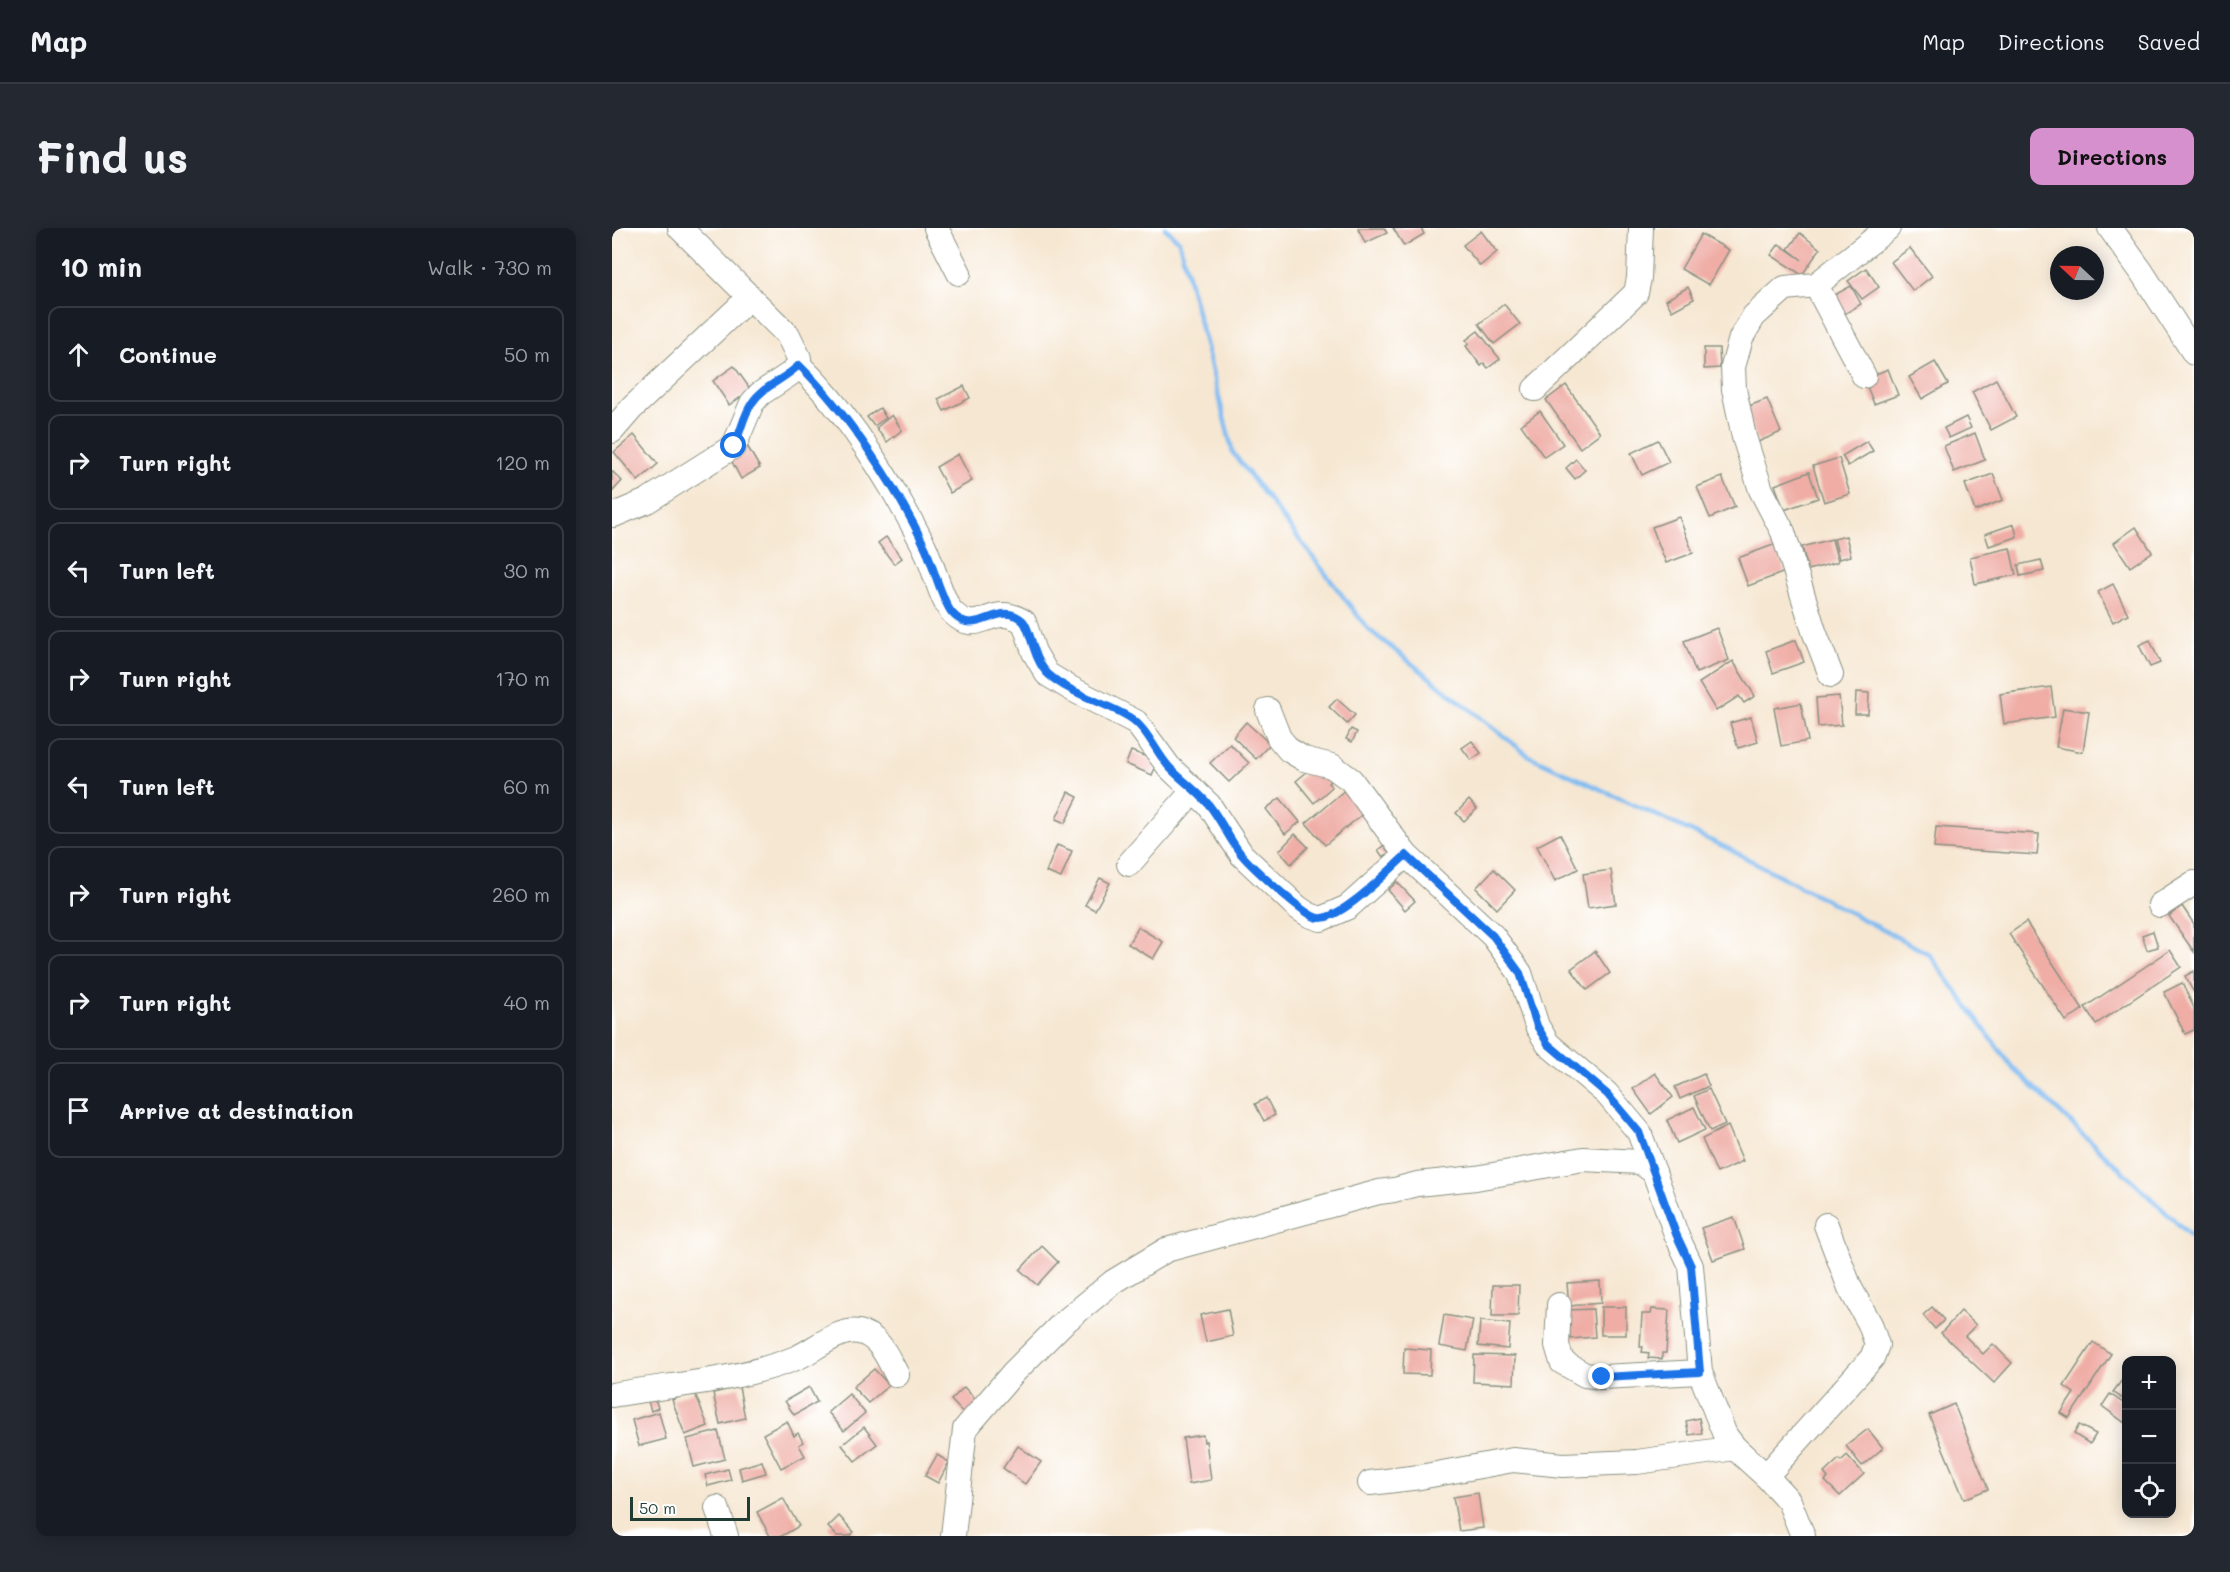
<!DOCTYPE html>
<meta charset="utf-8">
<style>
body{margin:0;font-family:Mali,sans-serif;background:#242831;color:#f1f3f6}
.controls{position:absolute;right:18px;bottom:18px;display:grid;overflow:hidden;border-radius:12px;box-shadow:0 3px 15px #0003}
.controls button{width:54px;height:54px;display:grid;place-items:center;padding:0;border:0;border-bottom:2px solid #363941;background:#171b24;color:#f1f3f6;font:30px sans-serif}
.compass{position:absolute;left:1438px;top:18px;width:54px;height:54px;border-radius:50%;background:#171b24;box-shadow:0 3px 15px #0003;rotate:292deg}
.scale{position:absolute;left:18px;bottom:15px;width:120px;box-sizing:border-box;padding-left:6px;border:3px solid #1f3d34;border-top:0;font-size:16px;line-height:21px;white-space:nowrap;color:#1f3d34;-webkit-text-stroke:4px #fff;paint-order:stroke}
.stop{position:absolute;width:18px;height:18px;margin:-14px;border:4px solid #1a73e8;border-radius:50%;background:#fff}
.stop.end{background:#1a73e8;border-color:#fff;box-shadow:0 2px 6px #0008}
.list{margin:0;padding:0;list-style:none}
h2{display:flex;justify-content:space-between;align-items:center;height:78px;margin:0;padding:0 24px;font-size:26px}
h2 small{font-size:20px;font-weight:400;color:#9ea1a6}
.list li{display:grid;grid-template-columns:39px 1fr auto;gap:18px;align-items:center;box-sizing:border-box;height:96px;margin:0 12px 12px;padding:0 12px;border:2px solid #363941;border-radius:12px}
.list b{display:block;font-size:22px;white-space:nowrap}
.list em{font-size:20px;font-style:normal;color:#9ea1a6}
.icon{flex:none;width:33px;height:33px;fill:none;stroke:currentColor;stroke-width:2;stroke-linecap:round;stroke-linejoin:round}
.map{position:relative;flex:none;width:1582px;height:1308px;overflow:hidden;border-radius:12px}
header{display:flex;align-items:center;gap:36px;box-sizing:border-box;height:84px;padding:0 30px;background:#171b24;border-bottom:2px solid #363941}
header strong{font-size:28px}
nav{display:flex;gap:33px;margin-inline-start:auto;font-size:21px}
.intro{display:flex;align-items:center;justify-content:space-between;box-sizing:border-box;height:144px;padding:0 36px}
h1{margin:0;font-size:42px}
.button{padding:15px 27px;border-radius:12px;background:#d690ce;color:#111;font-size:21px;font-weight:700}
main{display:flex;gap:36px;padding:0 36px}
aside{flex:1;background:#171b24;border-radius:12px;box-shadow:0 3px 15px #0003}
.map>svg:first-child{display:block}
.lines{fill:none;stroke-linecap:round;stroke-linejoin:round}
.stream{stroke:#7fbcf2;stroke-width:4.5}
.building{fill:#efada6}
.minor-casing{stroke:#8a9283;stroke-width:26}
.minor{stroke:#fff;stroke-width:24}
.route{stroke:#1a73e8;stroke-width:8}
</style>
<header>
<strong>Map</strong>
<nav><a>Map</a><a>Directions</a><a>Saved</a></nav>
</header>
<div class="intro"><h1>Find us</h1><a class="button">Directions</a></div>
<main>
<aside>
<h2>10 min<small>Walk · 730 m</small></h2>
<ul class="list">
<li><svg class="icon" aria-label="ahead" viewBox="0 0 24 24"><path d="M12 20V5M6 11l6-6 6 6"/></svg><div><b>Continue</b></div><em>50 m</em></li>
<li><svg class="icon" aria-label="right" viewBox="0 0 24 24"><path d="M7 20v-9h11M14 6l5 5-5 5"/></svg><div><b>Turn right</b></div><em>120 m</em></li>
<li><svg class="icon" aria-label="left" viewBox="0 0 24 24"><path d="M17 20v-9H6M10 6l-5 5 5 5"/></svg><div><b>Turn left</b></div><em>30 m</em></li>
<li><svg class="icon" aria-label="right" viewBox="0 0 24 24"><path d="M7 20v-9h11M14 6l5 5-5 5"/></svg><div><b>Turn right</b></div><em>170 m</em></li>
<li><svg class="icon" aria-label="left" viewBox="0 0 24 24"><path d="M17 20v-9H6M10 6l-5 5 5 5"/></svg><div><b>Turn left</b></div><em>60 m</em></li>
<li><svg class="icon" aria-label="right" viewBox="0 0 24 24"><path d="M7 20v-9h11M14 6l5 5-5 5"/></svg><div><b>Turn right</b></div><em>260 m</em></li>
<li><svg class="icon" aria-label="right" viewBox="0 0 24 24"><path d="M7 20v-9h11M14 6l5 5-5 5"/></svg><div><b>Turn right</b></div><em>40 m</em></li>
<li><svg class="icon" aria-label="arrive" viewBox="0 0 24 24"><path d="M6 21V4h12l-3 4 3 4H6"/></svg><div><b>Arrive at destination</b></div></li>
</ul>
</aside>
<div class="map">
<svg width="1582" height="1308" viewBox="0 0 1582 1308">
<rect width="100%" height="100%" fill="#fff"/>
<filter id="ink" filterUnits="userSpaceOnUse"><feTurbulence type="fractalNoise" baseFrequency=".0167" numOctaves="2"/><feDisplacementMap in="SourceGraphic" scale="12" xChannelSelector="R" yChannelSelector="G"/><feConvolveMatrix kernelMatrix="1 2 1 2 8 2 1 2 1" color-interpolation-filters="sRGB"/></filter>
<filter id="wash" filterUnits="userSpaceOnUse"><feTurbulence type="fractalNoise" baseFrequency=".008" numOctaves="4" result="noise"/><feDisplacementMap in="SourceGraphic" scale="24" xChannelSelector="R" yChannelSelector="G"/><feGaussianBlur stdDeviation="1.35" result="paint"/><feColorMatrix in="noise" values="0 0 0 0 0 0 0 0 0 0 0 0 0 0 0 0 0 1.4 0 .05"/><feComposite in="paint" operator="in"/></filter>
<g filter="url(#wash)">
<rect width="100%" height="100%" fill="#f6e7d2"/>
<g class="lines">
<path class="stream" d="M 553,0 L 567,13 L 621,225 L 756,401 L 917,528 L 1117,621 L 1317,726 L 1400,839 L 1582,1011"/>
</g>
<g id="blocks">
<g class="building">
<path d="M 746,0 L 772,0 L 775,5 L 753,15 Z"/>
<path d="M 781,0 L 809,0 L 812,6 L 792,18 Z"/>
<path d="M 869,3 L 885,24 L 868,38 L 851,17 Z"/>
<path d="M 1188,5 L 1208,21 L 1190,47 L 1159,27 L 1167,16 L 1190,32 L 1176,21 Z"/>
<path d="M 1089,6 L 1117,22 L 1097,57 L 1069,41 Z"/>
<path d="M 1298,20 L 1320,48 L 1301,63 L 1279,34 Z"/>
<path d="M 1254,40 L 1267,59 L 1250,71 L 1236,53 Z"/>
<path d="M 1239,58 L 1249,76 L 1226,90 L 1215,71 Z"/>
<path d="M 1076,59 L 1082,71 L 1060,83 L 1054,72 Z"/>
<path d="M 892,76 L 908,96 L 882,116 L 867,96 Z"/>
<path d="M 866,103 L 888,131 L 876,140 L 872,135 L 869,138 L 854,118 L 857,116 L 854,112 Z"/>
<path d="M 1092,120 L 1107,120 L 1108,140 L 1092,141 Z"/>
<path d="M 1323,134 L 1336,156 L 1310,171 L 1297,149 Z"/>
<path d="M 122,138 L 139,162 L 117,177 L 101,153 Z"/>
<path d="M 1276,141 L 1286,167 L 1262,176 L 1252,151 Z"/>
<path d="M 1384,151 L 1404,189 L 1379,202 L 1360,164 Z"/>
<path d="M 954,157 L 988,205 L 968,220 L 934,172 Z"/>
<path d="M 352,158 L 358,170 L 332,183 L 326,171 Z"/>
<path d="M 1155,171 L 1169,204 L 1146,214 L 1132,180 Z"/>
<path d="M 268,180 L 274,190 L 262,198 L 255,189 Z"/>
<path d="M 928,183 L 951,216 L 932,229 L 909,197 Z"/>
<path d="M 280,187 L 290,202 L 275,214 L 264,200 Z"/>
<path d="M 1354,189 L 1359,200 L 1337,210 L 1332,200 Z"/>
<path d="M 1363,205 L 1373,232 L 1342,244 L 1332,218 Z"/>
<path d="M 22,207 L 46,236 L 26,253 L 2,224 Z"/>
<path d="M 1046,212 L 1057,234 L 1030,247 L 1019,225 Z"/>
<path d="M 1255,213 L 1261,223 L 1236,238 L 1230,228 Z"/>
<path d="M 134,216 L 148,240 L 129,251 L 116,226 Z"/>
<path d="M 346,226 L 360,253 L 338,265 L 324,239 Z"/>
<path d="M 1227,230 L 1238,266 L 1212,274 L 1201,238 Z"/>
<path d="M 964,231 L 973,242 L 963,251 L 954,240 Z"/>
<path d="M 0,243 L 10,253 L 0,264 Z"/>
<path d="M 1197,244 L 1206,270 L 1172,282 L 1163,257 Z"/>
<path d="M 1381,246 L 1391,272 L 1363,283 L 1353,256 Z"/>
<path d="M 1110,249 L 1123,279 L 1098,290 L 1085,259 Z"/>
<path d="M 1067,289 L 1081,325 L 1054,335 L 1040,299 Z"/>
<path d="M 1402,296 L 1405,309 L 1377,318 L 1373,306 Z"/>
<path d="M 1524,299 L 1540,324 L 1518,339 L 1502,315 Z"/>
<path d="M 1234,308 L 1239,328 L 1227,331 L 1222,311 Z"/>
<path d="M 274,309 L 290,330 L 282,336 L 266,315 Z"/>
<path d="M 1220,311 L 1226,334 L 1196,342 L 1190,319 Z"/>
<path d="M 1164,316 L 1173,344 L 1136,358 L 1126,330 Z"/>
<path d="M 1398,320 L 1404,347 L 1363,356 L 1358,329 Z"/>
<path d="M 1429,332 L 1432,343 L 1408,348 L 1406,337 Z"/>
<path d="M 1501,356 L 1516,386 L 1501,394 L 1486,364 Z"/>
<path d="M 1105,400 L 1117,432 L 1084,445 L 1072,413 Z"/>
<path d="M 1184,412 L 1192,434 L 1161,445 L 1154,423 Z"/>
<path d="M 1538,412 L 1548,435 L 1538,439 L 1527,417 Z"/>
<path d="M 1121,433 L 1143,468 L 1132,475 L 1127,468 L 1104,483 L 1087,455 Z"/>
<path d="M 1439,459 L 1443,489 L 1392,496 L 1388,466 Z"/>
<path d="M 1244,464 L 1257,465 L 1256,486 L 1243,486 Z"/>
<path d="M 1227,468 L 1230,497 L 1206,499 L 1204,470 Z"/>
<path d="M 725,471 L 743,487 L 735,496 L 717,479 Z"/>
<path d="M 1189,475 L 1196,513 L 1169,518 L 1162,480 Z"/>
<path d="M 1451,480 L 1477,484 L 1471,524 L 1444,519 Z"/>
<path d="M 1139,489 L 1146,514 L 1126,520 L 1118,495 Z"/>
<path d="M 634,494 L 658,516 L 644,531 L 621,509 Z"/>
<path d="M 739,501 L 745,504 L 740,514 L 734,511 Z"/>
<path d="M 860,513 L 869,525 L 859,532 L 850,520 Z"/>
<path d="M 618,516 L 637,535 L 617,554 L 598,535 Z"/>
<path d="M 519,523 L 546,533 L 540,547 L 514,536 Z"/>
<path d="M 702,538 L 713,544 L 719,552 L 716,555 L 720,559 L 702,575 L 684,553 Z"/>
<path d="M 734,561 L 753,584 L 713,617 L 694,595 Z"/>
<path d="M 456,564 L 466,569 L 453,595 L 444,591 Z"/>
<path d="M 668,570 L 688,594 L 673,606 L 654,581 Z"/>
<path d="M 857,572 L 865,581 L 852,593 L 844,585 Z"/>
<path d="M 1324,599 L 1427,606 L 1425,627 L 1322,620 Z"/>
<path d="M 683,606 L 696,619 L 679,636 L 667,623 Z"/>
<path d="M 948,606 L 966,641 L 943,653 L 925,618 Z"/>
<path d="M 775,615 L 781,622 L 771,629 L 766,622 Z"/>
<path d="M 445,617 L 460,623 L 449,650 L 434,644 Z"/>
<path d="M 882,641 L 903,662 L 885,681 L 864,660 Z"/>
<path d="M 999,642 L 1004,676 L 976,680 L 971,646 Z"/>
<path d="M 488,650 L 498,655 L 483,682 L 473,677 Z"/>
<path d="M 785,654 L 803,673 L 793,682 L 776,662 Z"/>
<path d="M 1570,678 L 1582,696 L 1582,724 L 1557,688 Z"/>
<path d="M 1414,694 L 1471,781 L 1454,793 L 1397,706 Z"/>
<path d="M 526,699 L 551,714 L 541,731 L 516,716 Z"/>
<path d="M 1541,703 L 1546,719 L 1535,722 L 1530,707 Z"/>
<path d="M 1558,722 L 1569,739 L 1484,796 L 1473,779 Z"/>
<path d="M 983,723 L 998,745 L 975,762 L 959,741 Z"/>
<path d="M 1582,743 L 1582,765 L 1573,748 Z"/>
<path d="M 1570,755 L 1582,780 L 1582,802 L 1573,806 L 1552,764 Z"/>
<path d="M 1043,845 L 1061,869 L 1039,886 L 1021,861 Z"/>
<path d="M 1092,846 L 1097,858 L 1068,871 L 1063,859 Z"/>
<path d="M 1097,861 L 1113,896 L 1098,903 L 1082,868 Z"/>
<path d="M 654,870 L 663,887 L 652,893 L 643,876 Z"/>
<path d="M 1082,879 L 1093,902 L 1065,915 L 1055,892 Z"/>
<path d="M 1116,898 L 1131,933 L 1105,945 L 1090,911 Z"/>
<path d="M 1122,989 L 1133,1021 L 1101,1032 L 1089,1000 Z"/>
<path d="M 430,1018 L 446,1034 L 425,1057 L 408,1042 Z"/>
<path d="M 988,1053 L 989,1075 L 957,1078 L 955,1055 Z"/>
<path d="M 881,1057 L 907,1057 L 906,1088 L 880,1088 Z"/>
<rect x="989" y="1079" width="25" height="28"/>
<path d="M 1320,1079 L 1332,1092 L 1323,1101 L 1311,1087 Z"/>
<path d="M 616,1081 L 621,1108 L 594,1114 L 588,1087 Z"/>
<path d="M 981,1081 L 983,1109 L 958,1111 L 957,1082 Z"/>
<path d="M 1040,1081 L 1057,1082 L 1054,1125 L 1050,1125 L 1050,1131 L 1036,1130 L 1037,1125 L 1030,1124 L 1031,1119 L 1028,1119 L 1030,1086 L 1039,1086 Z"/>
<path d="M 1349,1083 L 1364,1097 L 1353,1108 L 1371,1126 L 1381,1116 L 1400,1135 L 1382,1155 L 1329,1105 Z"/>
<path d="M 832,1087 L 861,1092 L 855,1123 L 827,1118 Z"/>
<path d="M 868,1093 L 898,1096 L 896,1121 L 866,1118 Z"/>
<path d="M 1481,1114 L 1499,1126 L 1457,1190 L 1449,1185 L 1462,1165 L 1452,1158 Z"/>
<path d="M 792,1120 L 819,1122 L 818,1147 L 791,1146 Z"/>
<path d="M 862,1127 L 903,1128 L 902,1156 L 861,1154 Z"/>
<path d="M 262,1141 L 277,1157 L 256,1175 L 241,1159 Z"/>
<path d="M 1510,1152 L 1514,1155 L 1514,1173 L 1501,1164 Z"/>
<path d="M 127,1159 L 133,1190 L 108,1196 L 101,1165 Z"/>
<path d="M 197,1159 L 205,1174 L 182,1187 L 173,1173 Z"/>
<path d="M 352,1159 L 368,1176 L 355,1189 L 339,1172 Z"/>
<path d="M 82,1163 L 96,1198 L 73,1207 L 60,1172 Z"/>
<path d="M 237,1166 L 253,1185 L 232,1203 L 216,1184 Z"/>
<path d="M 1498,1166 L 1514,1177 L 1513,1195 L 1490,1178 Z"/>
<path d="M 43,1170 L 46,1180 L 39,1183 L 36,1173 Z"/>
<path d="M 1342,1176 L 1376,1261 L 1352,1271 L 1317,1187 Z"/>
<path d="M 47,1184 L 54,1211 L 27,1218 L 20,1192 Z"/>
<path d="M 1087,1190 L 1090,1205 L 1077,1207 L 1074,1193 Z"/>
<path d="M 175,1193 L 182,1208 L 186,1205 L 191,1214 L 187,1217 L 193,1228 L 169,1240 L 151,1206 Z"/>
<path d="M 1467,1197 L 1484,1206 L 1478,1216 L 1462,1206 Z"/>
<path d="M 252,1199 L 265,1216 L 243,1233 L 230,1217 Z"/>
<path d="M 1256,1201 L 1271,1220 L 1250,1238 L 1234,1218 Z"/>
<path d="M 106,1203 L 113,1231 L 82,1239 L 75,1211 Z"/>
<path d="M 591,1207 L 592,1214 L 594,1213 L 599,1252 L 577,1256 L 571,1210 Z"/>
<path d="M 406,1218 L 429,1234 L 413,1256 L 391,1240 Z"/>
<path d="M 325,1227 L 337,1234 L 326,1255 L 313,1248 Z"/>
<path d="M 1235,1227 L 1252,1246 L 1228,1268 L 1213,1253 L 1216,1250 L 1212,1245 L 1227,1231 L 1229,1233 Z"/>
<path d="M 150,1233 L 154,1245 L 130,1252 L 127,1240 Z"/>
<path d="M 116,1241 L 119,1252 L 96,1258 L 93,1247 Z"/>
<path d="M 866,1265 L 871,1300 L 847,1303 L 841,1269 Z"/>
<path d="M 171,1270 L 187,1298 L 170,1308 L 158,1308 L 145,1284 Z"/>
<path d="M 227,1288 L 242,1304 L 237,1308 L 225,1308 L 216,1299 Z"/>
</g>
</g>
</g>
<g filter="url(#ink)">
<use href="#blocks" fill-opacity="0" stroke="#8a9283" stroke-width="1.5"/>
<g class="lines">
<defs>
<g id="minor">
<path d="M 324,0 L 347,45"/>
<path d="M 1498,0 L 1529,43 L 1582,125"/>
<path d="M 1204,57 L 1252,148"/>
<path d="M 187,137 C 239,188 279,254 312,318 C 320,334 330,375 341,385 C 368,411 378,372 412,394 L 422,424 L 435,446 L 458,460 L 524,494 L 557,539 L 597,577 L 630,627 L 685,679 L 697,687 L 709,691 L 736,679 L 794,627"/>
<path d="M 923,161 L 1024,65 L 1027,50 L 1029,0"/>
<path d="M 0,203 L 20,180 L 138,69"/>
<path d="M 2,287 L 35,273 L 122,218 L 140,175 L 148,166 L 178,146 L 187,137 L 187,130 L 176,107 L 68,0"/>
<path d="M 1219,447 L 1202,403 L 1171,304 L 1149,262 L 1132,209 L 1122,161 L 1121,139 L 1129,110 L 1142,88 L 1173,60 L 1204,57 L 1276,0"/>
<path d="M 656,482 L 667,510 L 677,522 L 692,531 L 720,538 L 739,552 L 794,627 L 881,708 L 908,745 L 925,798 L 936,816 L 995,866 L 1027,904 L 1042,944"/>
<path d="M 517,636 L 582,562"/>
<path d="M 1548,677 L 1582,655"/>
<path d="M 947,1077 L 945,1117 L 950,1134 L 973,1147 L 990,1149 L 1088,1144"/>
<path d="M 0,1167 C 61,1156 127,1153 184,1130 C 203,1122 226,1100 247,1104 C 268,1108 276,1131 285,1147"/>
<path d="M 1154,1248 L 1260,1130 L 1265,1117 L 1258,1096 L 1238,1060 L 1214,997"/>
<path d="M 758,1255 L 808,1249 L 901,1232 L 951,1237 L 1025,1234 L 1123,1220"/>
<path d="M 105,1280 L 114,1308"/>
<path d="M 341,1308 L 353,1201 L 401,1145 L 450,1096 L 501,1054 L 554,1022 L 767,964 L 782,962 L 805,956 L 864,950 L 971,931 L 1028,934 L 1042,944 L 1064,1006 L 1079,1038 L 1088,1144 L 1113,1207 L 1123,1220 L 1154,1248 L 1177,1273 L 1191,1308"/>
</g>
</defs>
<use href="#minor" class="minor-casing"/>
<use href="#minor" class="minor"/>
</g>
</g>
<g class="lines" filter="url(#ink)">
<path class="route" d="M 122,218 C 129,204 131,188 140,175 C 151,158 173,151 187,137 C 234,183 286,261 314,321 C 320,336 331,375 340,385 C 364,412 387,370 411,393 C 419,401 421,432 436,446 C 458,466 492,474 517,489 C 535,500 543,523 557,539 C 569,552 585,562 597,577 C 609,592 617,611 629,626 C 640,639 693,688 706,690 C 728,693 777,642 794,627 L 881,708 L 908,745 L 925,798 L 936,816 L 995,866 L 1027,904 L 1064,1006 L 1079,1038 L 1088,1144 L 990,1149"/>
</g>
</svg>
<div class="controls">
<button>+</button>
<button>−</button>
<button><svg class="icon" aria-label="locate" viewBox="0 0 24 24"><circle cx="12" cy="12" r="6"/><path d="M12 2v4M12 18v4M2 12h4M18 12h4"/></svg></button>
</div>
<svg class="compass" viewBox="-18 -18 36 36"><path d="M0-13l5 13h-10z" fill="#e53935"/><path d="M0 13l5-13h-10z" fill="#9ea1a6"/></svg>
<div class="scale">50 m</div>
<div class="stop" style="left:122px;top:218px"></div>
<div class="stop end" style="left:990px;top:1149px"></div>
</div>
</main>
